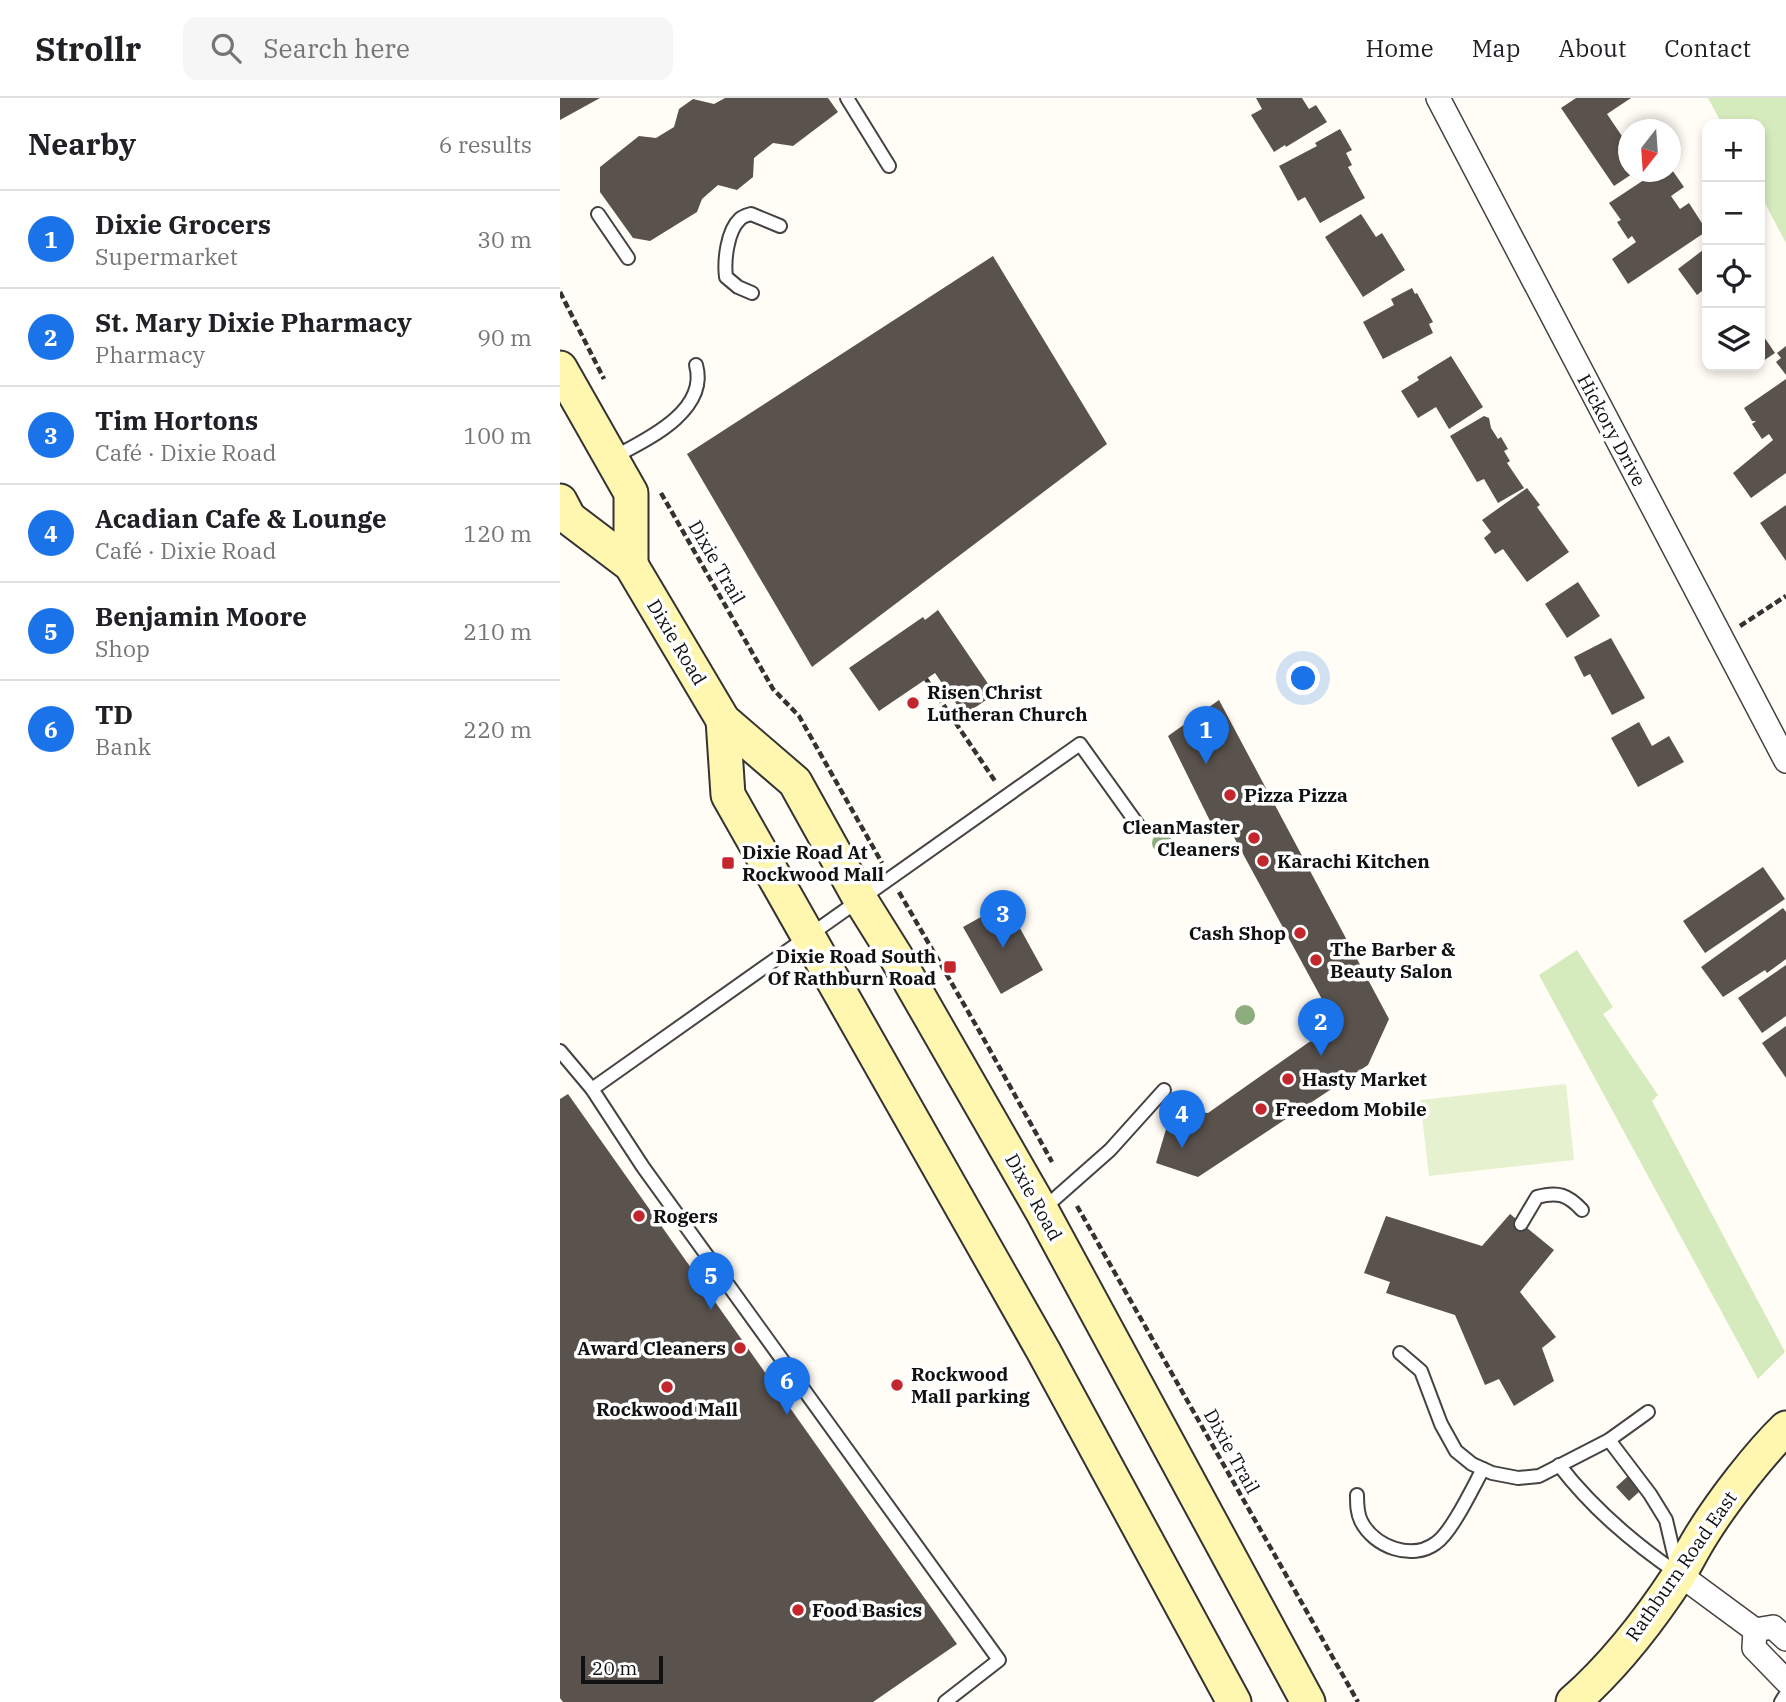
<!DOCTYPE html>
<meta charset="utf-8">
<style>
body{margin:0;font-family:"IBM Plex Serif",serif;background:#f6f6f6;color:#202124}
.controls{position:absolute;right:21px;top:21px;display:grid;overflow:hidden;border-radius:14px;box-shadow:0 4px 10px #0003}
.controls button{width:63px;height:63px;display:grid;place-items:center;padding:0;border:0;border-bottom:2px solid #e0e0e0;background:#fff;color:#202124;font:35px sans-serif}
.compass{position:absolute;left:1058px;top:21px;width:63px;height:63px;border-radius:50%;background:#fff;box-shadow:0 4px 10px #0003;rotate:197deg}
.scale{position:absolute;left:21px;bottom:18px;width:82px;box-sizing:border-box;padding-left:7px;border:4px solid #111;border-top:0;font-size:19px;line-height:24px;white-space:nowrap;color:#111;-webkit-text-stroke:5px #fff;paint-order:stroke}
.you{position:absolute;left:744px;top:581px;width:24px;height:24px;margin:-18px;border:5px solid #fff;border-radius:50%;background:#1a73e8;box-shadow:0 0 0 10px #1a73e833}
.badge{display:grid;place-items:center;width:46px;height:46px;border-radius:50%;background:#1a73e8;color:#fff;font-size:23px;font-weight:700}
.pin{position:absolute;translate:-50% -58px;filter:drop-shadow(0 2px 4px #0008)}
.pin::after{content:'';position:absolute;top:37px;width:24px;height:21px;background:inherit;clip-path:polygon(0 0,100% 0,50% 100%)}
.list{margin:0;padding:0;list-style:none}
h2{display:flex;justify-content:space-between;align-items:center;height:91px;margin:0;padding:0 28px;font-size:30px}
h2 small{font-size:23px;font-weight:400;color:#757577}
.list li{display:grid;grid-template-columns:46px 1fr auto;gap:21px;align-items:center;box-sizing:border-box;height:98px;padding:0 28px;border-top:2px solid #e0e0e0}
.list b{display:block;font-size:26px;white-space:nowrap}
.list p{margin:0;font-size:23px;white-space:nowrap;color:#757577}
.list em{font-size:23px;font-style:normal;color:#757577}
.icon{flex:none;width:38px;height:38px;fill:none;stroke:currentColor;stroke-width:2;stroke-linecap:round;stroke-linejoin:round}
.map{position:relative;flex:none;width:1226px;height:1604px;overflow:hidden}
header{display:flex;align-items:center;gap:42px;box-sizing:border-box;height:98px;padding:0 35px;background:#fff;border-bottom:2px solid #e0e0e0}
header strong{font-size:33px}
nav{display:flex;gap:38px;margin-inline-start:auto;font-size:24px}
.search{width:490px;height:63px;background:#f6f6f6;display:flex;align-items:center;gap:18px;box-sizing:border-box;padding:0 24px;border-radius:14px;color:#757577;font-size:26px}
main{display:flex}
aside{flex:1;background:#fff}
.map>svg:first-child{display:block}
.green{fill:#d5ebbd}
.pitch{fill:#e6f2cf}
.building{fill:#5a524d}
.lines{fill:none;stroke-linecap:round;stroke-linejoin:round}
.lane-casing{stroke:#444;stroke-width:16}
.street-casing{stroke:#444;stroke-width:26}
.secondary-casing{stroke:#333;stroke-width:37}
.path{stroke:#333;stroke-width:4.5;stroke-dasharray:7 3.5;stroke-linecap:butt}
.lane{stroke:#fff;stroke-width:12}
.street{stroke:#fff;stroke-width:23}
.secondary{stroke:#fff6b0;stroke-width:33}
.tree{fill:#8dad7f}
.poi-dot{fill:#c4262e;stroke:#fff;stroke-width:2.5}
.labels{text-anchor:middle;stroke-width:7;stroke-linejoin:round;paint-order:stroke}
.street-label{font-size:19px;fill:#111;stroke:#fff}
.poi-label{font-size:19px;font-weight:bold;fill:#111;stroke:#fff;text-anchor:start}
</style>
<header>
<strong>Strollr</strong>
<div class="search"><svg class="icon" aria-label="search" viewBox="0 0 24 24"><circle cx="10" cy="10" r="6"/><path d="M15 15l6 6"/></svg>Search here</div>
<nav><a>Home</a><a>Map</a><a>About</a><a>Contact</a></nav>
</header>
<main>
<aside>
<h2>Nearby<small>6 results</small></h2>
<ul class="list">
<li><span class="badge">1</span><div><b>Dixie Grocers</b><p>Supermarket</p></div><em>30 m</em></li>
<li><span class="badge">2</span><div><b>St. Mary Dixie Pharmacy</b><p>Pharmacy</p></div><em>90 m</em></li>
<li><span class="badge">3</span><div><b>Tim Hortons</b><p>Café · Dixie Road</p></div><em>100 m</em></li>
<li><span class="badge">4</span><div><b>Acadian Cafe &amp; Lounge</b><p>Café · Dixie Road</p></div><em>120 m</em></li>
<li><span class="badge">5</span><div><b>Benjamin Moore</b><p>Shop</p></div><em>210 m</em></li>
<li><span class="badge">6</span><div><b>TD</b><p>Bank</p></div><em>220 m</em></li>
</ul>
</aside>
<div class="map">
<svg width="1226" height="1604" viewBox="0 0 1226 1604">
<rect width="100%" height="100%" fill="#fffdf5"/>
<g class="green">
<path d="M 1148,0 L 1226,0 L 1226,145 L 1200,96 L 1200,26 L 1162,26 Z"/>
<path d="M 1017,852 L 1053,909 L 1043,916 L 1098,997 L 1092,1003 L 1225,1254 L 1198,1281 L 979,877 Z"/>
</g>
<path class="pitch" d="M 1006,986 L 1014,1062 L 869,1078 L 860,1002 Z"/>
<g class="building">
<path d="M 0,0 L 40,0 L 0,22 Z"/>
<path d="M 165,0 L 268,0 L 278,14 L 233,48 L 213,45 L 194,60 L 193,79 L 177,92 L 158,87 L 142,101 L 137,114 L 90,143 L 73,140 L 40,94 L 40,69 L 79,38 L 96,40 L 114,29 L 119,11 L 133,1 L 154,6 Z"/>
<path d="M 696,0 L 742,0 L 749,11 L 756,7 L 767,24 L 726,49 L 725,47 L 714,54 L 691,17 L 702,11 Z"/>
<path d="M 1016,0 L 1071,0 L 1047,16 L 1068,47 L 1068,74 L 1075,74 L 1054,88 L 1001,10 Z"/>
<path d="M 780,31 L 792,52 L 786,55 L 792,67 L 788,69 L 805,100 L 760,125 L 745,99 L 738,103 L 719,68 L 757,48 L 755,45 Z"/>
<path d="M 1110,69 L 1124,89 L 1111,98 L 1120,111 L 1129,105 L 1147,133 L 1068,186 L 1052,161 L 1076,144 L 1072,138 L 1068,141 L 1057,124 L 1061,122 L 1049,105 L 1096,74 L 1110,74 Z"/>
<path d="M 801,116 L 816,139 L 822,135 L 845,172 L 803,199 L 765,139 Z"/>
<path d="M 1147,149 L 1147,189 L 1137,197 L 1118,171 Z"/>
<path d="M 433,158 L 547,346 L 252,569 L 127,356 Z"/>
<path d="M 852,190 L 855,196 L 857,195 L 873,224 L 869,226 L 873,235 L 823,261 L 803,224 L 834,207 L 831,201 Z"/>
<path d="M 1200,233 L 1215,255 L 1200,265 Z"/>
<path d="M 1226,248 L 1226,277 L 1216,264 L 1221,260 L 1217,255 Z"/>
<path d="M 891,258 L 923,309 L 889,331 L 876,309 L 858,320 L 841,293 L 859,282 L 857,279 Z"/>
<path d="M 1226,281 L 1226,375 L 1191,400 L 1173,375 L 1213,342 L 1209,336 L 1202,341 L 1192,326 L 1196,323 L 1192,323 L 1184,310 Z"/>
<path d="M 924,318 L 929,320 L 931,330 L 938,341 L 941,339 L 948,351 L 944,353 L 950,363 L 947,365 L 964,390 L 938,405 L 924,381 L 917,384 L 890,338 Z"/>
<path d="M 967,390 L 980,407 L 977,409 L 1009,454 L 967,484 L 943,451 L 935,456 L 924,440 L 931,434 L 922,422 Z"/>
<path d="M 1226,407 L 1226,463 L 1200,425 Z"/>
<path d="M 1018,484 L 1040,518 L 1007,540 L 985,506 Z"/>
<path d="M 378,512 L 435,596 L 404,617 L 375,575 L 319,613 L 289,570 L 363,519 L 365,522 Z"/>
<path d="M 1051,540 L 1085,600 L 1052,617 L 1030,576 L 1024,579 L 1014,559 Z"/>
<path d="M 659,602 L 829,921 L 808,967 L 638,1079 L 596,1065 L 612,1011 L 648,1015 L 752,942 L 764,905 L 664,721 L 653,729 L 608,638 Z"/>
<path d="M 1079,624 L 1092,648 L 1109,638 L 1124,664 L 1078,689 L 1051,640 Z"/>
<path d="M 1203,769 L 1225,801 L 1145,855 L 1123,823 Z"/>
<path d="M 446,805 L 483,872 L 441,896 L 403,829 Z"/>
<path d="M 1223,810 L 1226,814 L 1226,861 L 1207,875 L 1205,872 L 1163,899 L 1141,869 Z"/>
<path d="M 1226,867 L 1226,918 L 1202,935 L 1178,900 Z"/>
<path d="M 1226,928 L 1226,980 L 1202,945 Z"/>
<path d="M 8,996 L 397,1546 L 313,1604 L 3,1604 L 0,1600 L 0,1001 Z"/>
<path d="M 950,1116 L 994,1152 L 960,1194 L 996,1239 L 982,1250 L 994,1283 L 954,1308 L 939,1281 L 925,1287 L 895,1217 L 826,1195 L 830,1184 L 804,1175 L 826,1118 L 922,1148 Z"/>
<path d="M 1068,1378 L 1081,1392 L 1069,1403 L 1056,1389 Z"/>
</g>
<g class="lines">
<defs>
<g id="lane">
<path d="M 287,0 L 329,68"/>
<path d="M 38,116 L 68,160"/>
<path d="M 192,195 L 178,189 L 166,179 C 164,163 167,133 180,121 C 183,118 188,117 191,116 L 220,128"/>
<path d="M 54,359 C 86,342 149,313 136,267"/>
<path d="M 0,953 L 32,991 L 83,1069 L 439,1562 L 385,1604"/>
<path d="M 32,991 L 520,646 L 578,727"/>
<path d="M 482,1112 L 550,1052 L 604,992"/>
<path d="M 961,1126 L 977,1099 C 998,1093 1008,1097 1022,1112"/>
<path d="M 840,1255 L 861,1273 L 881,1326 L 896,1353 L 912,1366 L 932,1375 L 958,1380 L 979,1378 L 1049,1342 L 1088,1314"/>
<path d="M 1049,1342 L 1090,1396 L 1106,1422 L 1117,1469"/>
<path d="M 999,1367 C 1033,1411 1072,1444 1117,1475"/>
<path d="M 797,1397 C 797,1406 797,1415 801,1423 C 814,1449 852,1463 876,1445 C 892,1434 913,1389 923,1371"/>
<path d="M 1221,1604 L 1226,1596"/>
</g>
<g id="street">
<path d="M 878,0 L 1226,663"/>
<path d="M 1119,1476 L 1195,1532"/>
<path d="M 1195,1532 L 1194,1550 L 1226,1583"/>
<path d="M 1195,1532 L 1213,1529 L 1226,1541"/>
</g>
<g id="secondary">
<path d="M 0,270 L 71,395 L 71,467"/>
<path d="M 0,403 L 9,420 L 71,467 L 163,622 L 235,684 L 300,801 L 335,857 L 482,1113 L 748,1604"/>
<path d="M 163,622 L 168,697 L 484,1254 L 674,1604"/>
<path d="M 1013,1604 C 1054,1568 1089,1523 1119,1477 C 1127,1463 1134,1449 1143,1435 C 1163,1403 1199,1356 1226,1330"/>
</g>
</defs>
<use href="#lane" class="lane-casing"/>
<use href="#street" class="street-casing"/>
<use href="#secondary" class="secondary-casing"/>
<g class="path">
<path d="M 0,194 L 44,281"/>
<path d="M 101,395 L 213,591 L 239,618 L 322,765"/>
<path d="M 1180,528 L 1226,498"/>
<path d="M 366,581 L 435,683"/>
<path d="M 339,794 L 421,936 L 492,1064"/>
<path d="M 517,1108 L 798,1604"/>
</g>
<use href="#lane" class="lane"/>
<use href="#street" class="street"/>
<use href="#secondary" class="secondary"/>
</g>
<g class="tree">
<circle cx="602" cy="745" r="10"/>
<circle cx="685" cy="917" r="10"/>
</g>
<g class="poi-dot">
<circle cx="353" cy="605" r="7"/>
<circle cx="670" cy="697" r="7"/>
<circle cx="694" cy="740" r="7"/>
<circle cx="703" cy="763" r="7"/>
<rect x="161" y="758" width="14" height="14" rx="3.5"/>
<circle cx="740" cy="835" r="7"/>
<circle cx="756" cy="862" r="7"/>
<rect x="383" y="862" width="14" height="14" rx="3.5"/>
<circle cx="728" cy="981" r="7"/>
<circle cx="701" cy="1011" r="7"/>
<circle cx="79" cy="1118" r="7"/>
<circle cx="180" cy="1250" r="7"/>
<circle cx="337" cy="1287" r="7"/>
<circle cx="107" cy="1289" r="7"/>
<circle cx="238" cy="1512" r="7"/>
</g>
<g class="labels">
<g class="street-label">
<text transform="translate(1052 332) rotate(62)" y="7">Hickory Drive</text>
<text transform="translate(157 464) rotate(60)" y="7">Dixie Trail</text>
<text transform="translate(117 544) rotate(59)" y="7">Dixie Road</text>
<text transform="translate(474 1099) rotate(61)" y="7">Dixie Road</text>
<text transform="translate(672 1353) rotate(61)" y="7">Dixie Trail</text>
<text transform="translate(1121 1468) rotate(-55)" y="7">Rathburn Road East</text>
</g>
<g class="poi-label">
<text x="367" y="601">Risen Christ<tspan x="367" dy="22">Lutheran Church</tspan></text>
<text x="684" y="704">Pizza Pizza</text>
<text x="680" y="736" text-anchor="end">CleanMaster<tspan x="680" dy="22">Cleaners</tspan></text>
<text x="182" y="761">Dixie Road At<tspan x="182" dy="22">Rockwood Mall</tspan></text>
<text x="717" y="770">Karachi Kitchen</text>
<text x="726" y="842" text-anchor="end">Cash Shop</text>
<text x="770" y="858">The Barber &amp;<tspan x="770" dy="22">Beauty Salon</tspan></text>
<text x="376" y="865" text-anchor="end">Dixie Road South<tspan x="376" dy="22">Of Rathburn Road</tspan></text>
<text x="742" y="988">Hasty Market</text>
<text x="715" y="1018">Freedom Mobile</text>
<text x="93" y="1125">Rogers</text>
<text x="166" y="1257" text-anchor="end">Award Cleaners</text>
<text x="351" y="1283">Rockwood<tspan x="351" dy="22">Mall parking</tspan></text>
<text x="107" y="1318" text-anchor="middle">Rockwood Mall</text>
<text x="252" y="1519">Food Basics</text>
</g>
</g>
</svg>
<div class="controls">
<button>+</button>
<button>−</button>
<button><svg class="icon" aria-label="locate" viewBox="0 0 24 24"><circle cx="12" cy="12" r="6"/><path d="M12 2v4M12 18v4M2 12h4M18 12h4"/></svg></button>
<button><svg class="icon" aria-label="layers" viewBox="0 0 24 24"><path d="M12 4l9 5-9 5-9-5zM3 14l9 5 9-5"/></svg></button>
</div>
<svg class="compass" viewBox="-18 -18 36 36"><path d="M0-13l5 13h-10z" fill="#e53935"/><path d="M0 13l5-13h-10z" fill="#757577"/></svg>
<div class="scale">20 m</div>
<div class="you"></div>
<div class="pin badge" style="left:646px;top:666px">1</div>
<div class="pin badge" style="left:761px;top:958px">2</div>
<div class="pin badge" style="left:443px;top:850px">3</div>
<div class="pin badge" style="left:622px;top:1050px">4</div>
<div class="pin badge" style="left:151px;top:1212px">5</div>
<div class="pin badge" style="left:227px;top:1317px">6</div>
</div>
</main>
